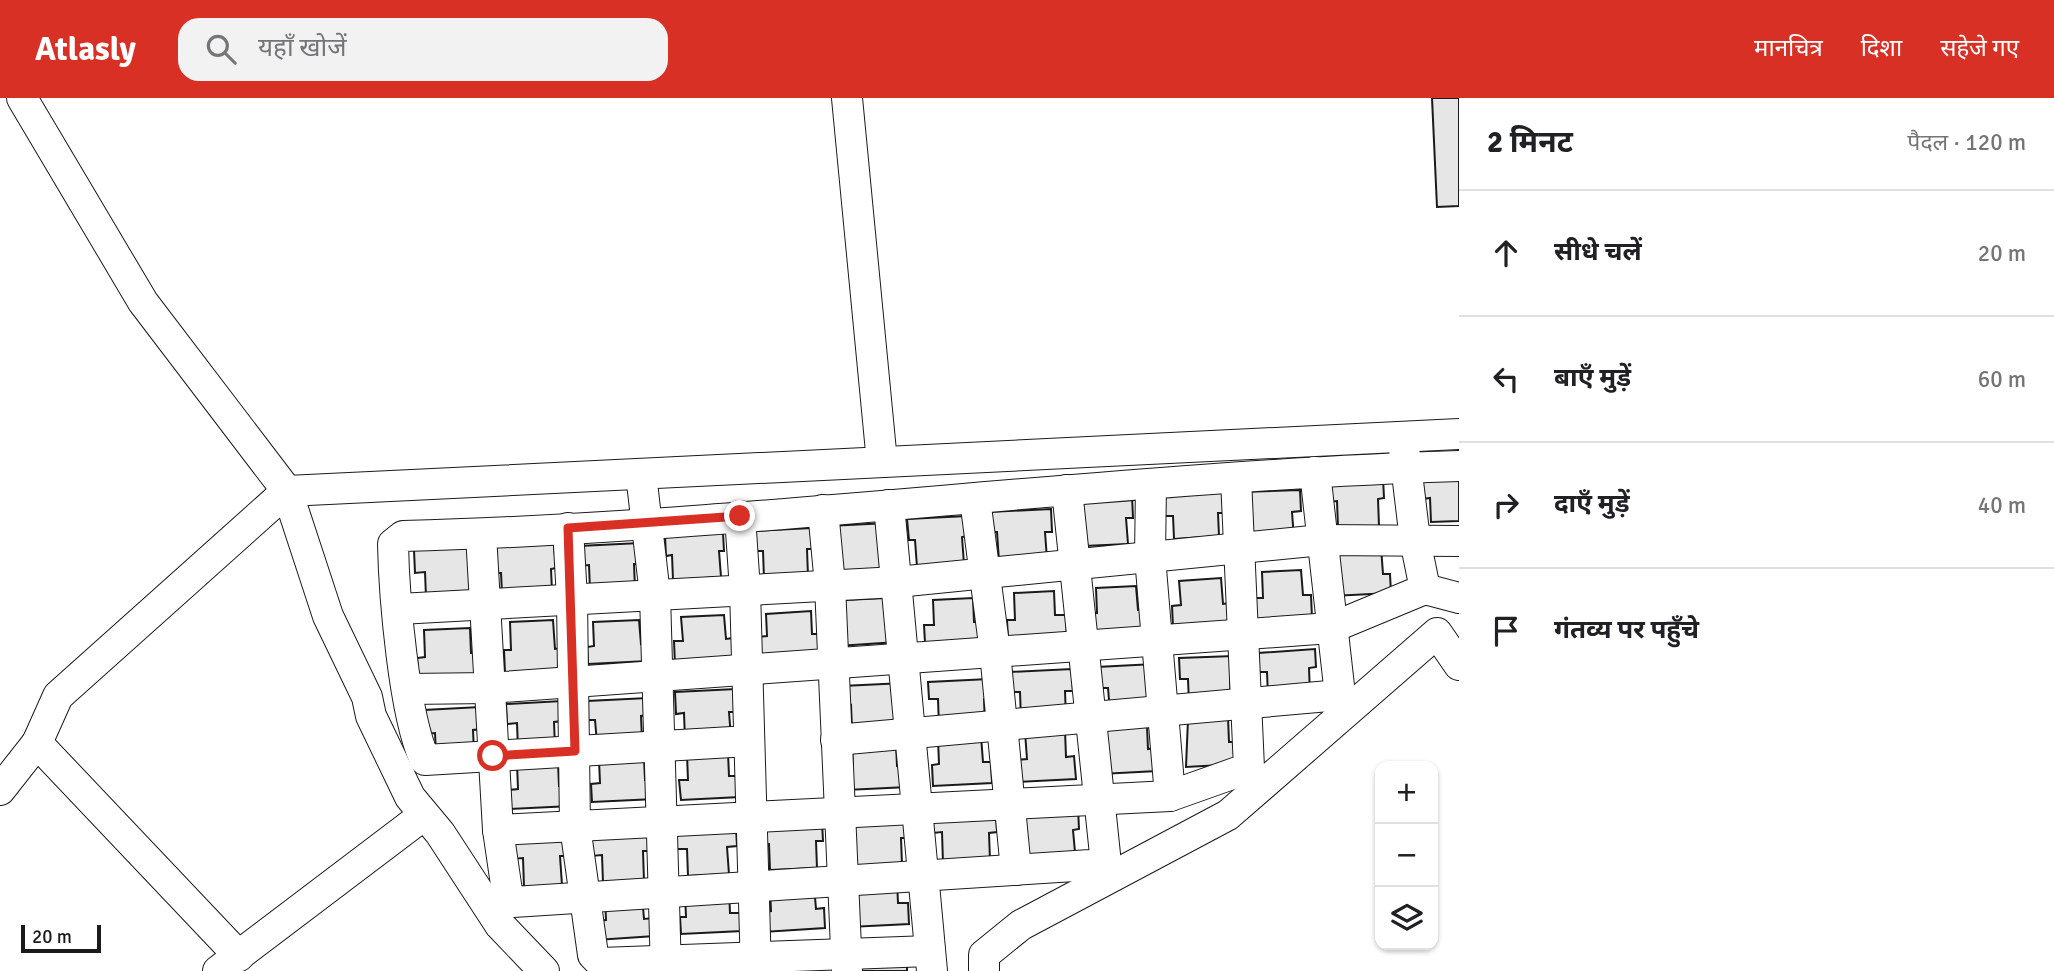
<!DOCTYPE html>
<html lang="hi">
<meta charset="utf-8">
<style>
body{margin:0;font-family:Signika,"Noto Sans Devanagari",sans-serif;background:#f2f2f2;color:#202124}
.controls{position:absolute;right:21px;bottom:21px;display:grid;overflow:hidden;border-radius:14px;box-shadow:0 2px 5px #0004}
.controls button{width:63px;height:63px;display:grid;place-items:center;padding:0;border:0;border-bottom:2px solid #e0e0e0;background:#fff;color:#202124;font:35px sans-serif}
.scale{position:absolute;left:21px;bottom:18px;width:80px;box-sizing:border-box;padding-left:7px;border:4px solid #1a1a1a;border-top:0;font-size:19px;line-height:24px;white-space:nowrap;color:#1a1a1a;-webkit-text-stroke:5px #fff;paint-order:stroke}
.stop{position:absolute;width:21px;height:21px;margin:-16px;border:5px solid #d93025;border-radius:50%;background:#fff}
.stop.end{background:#d93025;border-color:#fff;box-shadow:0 2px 7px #0008}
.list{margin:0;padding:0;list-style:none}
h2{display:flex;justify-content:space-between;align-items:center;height:91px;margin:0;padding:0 28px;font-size:30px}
h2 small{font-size:23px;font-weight:400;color:#757577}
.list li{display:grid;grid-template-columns:46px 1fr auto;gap:21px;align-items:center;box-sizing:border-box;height:126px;padding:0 28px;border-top:2px solid #e0e0e0}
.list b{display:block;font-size:26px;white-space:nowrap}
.list em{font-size:23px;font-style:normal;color:#757577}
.icon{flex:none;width:38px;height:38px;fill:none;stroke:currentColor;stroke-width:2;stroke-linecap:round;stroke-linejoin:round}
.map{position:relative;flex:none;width:1459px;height:873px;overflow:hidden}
header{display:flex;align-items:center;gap:42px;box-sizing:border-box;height:98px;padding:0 35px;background:#d93025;color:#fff}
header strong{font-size:33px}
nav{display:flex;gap:38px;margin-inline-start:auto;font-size:24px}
.search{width:490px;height:63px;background:#f2f2f2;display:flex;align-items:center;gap:18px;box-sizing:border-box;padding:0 24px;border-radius:21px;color:#757577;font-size:26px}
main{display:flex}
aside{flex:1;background:#fff}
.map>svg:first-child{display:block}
.building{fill:#e6e6e6;stroke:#1a1a1a;stroke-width:2}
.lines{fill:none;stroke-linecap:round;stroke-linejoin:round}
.minor-casing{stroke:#1a1a1a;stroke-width:32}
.minor{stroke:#fff;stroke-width:30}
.route{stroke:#d93025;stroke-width:9}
</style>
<header>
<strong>Atlasly</strong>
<div class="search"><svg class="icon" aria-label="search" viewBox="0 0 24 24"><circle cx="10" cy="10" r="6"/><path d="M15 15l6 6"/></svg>यहाँ खोजें</div>
<nav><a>मानचित्र</a><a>दिशा</a><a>सहेजे गए</a></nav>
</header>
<main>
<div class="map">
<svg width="1459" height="873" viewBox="0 0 1459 873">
<rect width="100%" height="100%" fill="#fff"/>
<g class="building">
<path d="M 1432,0 L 1459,0 L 1459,108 L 1437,109 Z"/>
<path d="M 1459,377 L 1459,423 L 1431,424 L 1430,400 L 1423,401 L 1422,379 Z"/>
<path d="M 1383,380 L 1384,400 L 1378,401 L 1379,428 L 1338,430 L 1337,403 L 1328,404 L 1326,382 Z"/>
<path d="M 1300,392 L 1301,413 L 1292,414 L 1294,441 L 1252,444 L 1241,394 Z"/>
<path d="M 1224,394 L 1225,415 L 1218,415 L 1219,438 L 1174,441 L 1173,418 L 1165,418 L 1164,397 Z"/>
<path d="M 1132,397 L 1133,420 L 1126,420 L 1128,446 L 1084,448 L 1074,400 Z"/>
<path d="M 1051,411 L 1052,434 L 1045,434 L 1047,461 L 999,463 L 997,434 L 990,434 L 989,414 Z"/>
<path d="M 967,418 L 968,438 L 962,439 L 964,466 L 917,469 L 915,442 L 909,442 L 907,421 Z"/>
<path d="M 888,425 L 886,473 L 839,476 L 828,428 Z"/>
<path d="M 812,430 L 813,451 L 807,451 L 808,478 L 764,481 L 763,453 L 754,453 L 753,433 Z"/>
<path d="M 723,435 L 724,453 L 719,453 L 721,479 L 673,482 L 672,457 L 666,458 L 665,438 Z"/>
<path d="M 640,445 L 641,466 L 634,466 L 635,490 L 590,492 L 589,467 L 580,468 L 579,448 Z"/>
<path d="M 554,446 L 556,470 L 551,471 L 552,493 L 502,496 L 501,475 L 493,475 L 491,449 Z"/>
<path d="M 475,449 L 473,496 L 426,499 L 425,474 L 415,475 L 414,452 Z"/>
<path d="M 1381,449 L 1383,476 L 1390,476 L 1391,495 L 1332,498 L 1337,451 Z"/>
<path d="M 1301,472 L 1303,497 L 1311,497 L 1312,520 L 1256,523 L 1255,500 L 1263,500 L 1262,474 Z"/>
<path d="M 1221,480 L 1223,506 L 1231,505 L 1232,526 L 1173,529 L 1172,508 L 1181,507 L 1179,483 Z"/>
<path d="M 1136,488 L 1138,512 L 1150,511 L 1151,533 L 1090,536 L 1089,515 L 1097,515 L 1096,490 Z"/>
<path d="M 1054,493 L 1055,517 L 1066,517 L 1067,538 L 1008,541 L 1007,522 L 1015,522 L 1014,495 Z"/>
<path d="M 885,500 L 897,544 L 838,548 L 845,502 Z"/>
<path d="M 973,500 L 974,524 L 984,524 L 985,542 L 925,545 L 924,527 L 934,527 L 933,502 Z"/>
<path d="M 811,513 L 812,536 L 819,536 L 821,557 L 759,561 L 758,539 L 767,538 L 766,516 Z"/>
<path d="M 724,517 L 726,541 L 734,540 L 735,563 L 675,567 L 674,543 L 683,543 L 681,519 Z"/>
<path d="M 553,522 L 555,551 L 564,550 L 566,572 L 505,575 L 504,552 L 511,552 L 510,524 Z"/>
<path d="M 639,522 L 641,546 L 648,545 L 649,563 L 588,566 L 587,549 L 594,548 L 593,524 Z"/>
<path d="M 470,530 L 471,555 L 479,555 L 481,578 L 419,582 L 417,560 L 425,559 L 424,532 Z"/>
<path d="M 1315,551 L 1316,569 L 1309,570 L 1310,596 L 1268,598 L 1267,574 L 1259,574 L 1258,555 Z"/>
<path d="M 1234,558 L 1235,578 L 1230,579 L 1231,604 L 1189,606 L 1188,581 L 1180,581 L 1179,560 Z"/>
<path d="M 1154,566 L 1150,612 L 1110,614 L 1108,590 L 1099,590 L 1097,569 Z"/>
<path d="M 1072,571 L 1073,593 L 1065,593 L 1066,619 L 1021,621 L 1020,594 L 1011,594 L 1010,574 Z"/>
<path d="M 989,581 L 990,600 L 984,601 L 985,627 L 939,629 L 938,601 L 929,601 L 928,584 Z"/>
<path d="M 904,585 L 896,630 L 852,632 L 851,607 L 843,608 L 842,588 Z"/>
<path d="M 736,591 L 737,614 L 729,614 L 731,640 L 685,642 L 684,615 L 676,616 L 675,594 Z"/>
<path d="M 648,600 L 649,617 L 641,618 L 642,642 L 597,645 L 595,622 L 588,622 L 587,603 Z"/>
<path d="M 562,603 L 563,623 L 554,624 L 555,649 L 518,651 L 517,625 L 507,626 L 506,606 Z"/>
<path d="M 480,609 L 482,631 L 473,632 L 474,654 L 436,657 L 435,635 L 425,636 L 424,612 Z"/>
<path d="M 1228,619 L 1229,644 L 1238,644 L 1239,666 L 1186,669 L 1188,621 Z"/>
<path d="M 1147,628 L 1148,651 L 1156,650 L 1157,673 L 1101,676 L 1107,630 Z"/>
<path d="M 1065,632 L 1066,659 L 1074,658 L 1076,681 L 1017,684 L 1016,662 L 1027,661 L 1025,634 Z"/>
<path d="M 981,638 L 983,664 L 991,664 L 992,685 L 933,688 L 932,667 L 939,666 L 938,641 Z"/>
<path d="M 896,645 L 897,668 L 907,668 L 908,689 L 846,692 L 845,671 L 853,670 L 852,647 Z"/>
<path d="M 728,655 L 729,678 L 739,678 L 740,699 L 681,702 L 679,682 L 688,682 L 687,657 Z"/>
<path d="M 644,660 L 645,682 L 654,682 L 655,701 L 592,704 L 591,686 L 600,685 L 599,662 Z"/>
<path d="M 558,664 L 559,688 L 569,688 L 571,708 L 510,711 L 509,692 L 518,691 L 517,666 Z"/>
<path d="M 1078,710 L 1079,731 L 1073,732 L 1075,754 L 1027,757 L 1016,713 Z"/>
<path d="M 996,715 L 997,734 L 989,735 L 990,762 L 943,765 L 942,734 L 933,735 L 932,718 Z"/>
<path d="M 907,720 L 908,740 L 901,740 L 902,767 L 855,769 L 844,723 Z"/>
<path d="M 822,724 L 823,743 L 816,743 L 817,770 L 770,772 L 769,746 L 760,747 L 759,727 Z"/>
<path d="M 736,730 L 737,748 L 727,749 L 729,776 L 688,778 L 687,751 L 677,751 L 676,733 Z"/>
<path d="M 652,737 L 653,753 L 643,753 L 644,783 L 603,785 L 602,757 L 591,758 L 590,741 Z"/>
<path d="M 567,743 L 568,758 L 560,758 L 562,787 L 524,789 L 523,760 L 511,761 L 510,745 Z"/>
<path d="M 897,782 L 898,805 L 908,805 L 909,826 L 850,829 L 856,784 Z"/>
<path d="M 814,787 L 816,811 L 824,810 L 825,830 L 763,834 L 762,814 L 771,813 L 770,790 Z"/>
<path d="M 729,792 L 730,815 L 740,815 L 742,833 L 681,836 L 680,819 L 686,819 L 685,795 Z"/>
<path d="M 642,797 L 644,821 L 654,820 L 655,838 L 596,842 L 595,823 L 606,822 L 605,799 Z"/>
<path d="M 907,861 L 907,873 L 848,873 Z"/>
</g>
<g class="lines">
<defs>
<g id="minor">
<path d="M 22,0 L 143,204 L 287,393 L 328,518 L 367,599 L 371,618 L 410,699 L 440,735 L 500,827 L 544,873"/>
<path d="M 847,0 L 882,364"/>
<path d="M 1404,350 L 1415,442 L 1425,491"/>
<path d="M 641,376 L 655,497 L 666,873"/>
<path d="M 1151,386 L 1150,459 L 1170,698"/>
<path d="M 975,401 L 995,554 L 1016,772"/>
<path d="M 889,407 L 932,873"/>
<path d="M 823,412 L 830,487 L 847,873"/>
<path d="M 740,418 L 745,492 L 756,873"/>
<path d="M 568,430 L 572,501 L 575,728 L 593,857 L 601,865 L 930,853"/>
<path d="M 481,436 L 498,732 L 508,800 L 513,804 L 1106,766 L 1067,392"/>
<path d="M 399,511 L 897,484 L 1322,442 L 1459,443"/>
<path d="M 408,591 L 489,590 L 1331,530 L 1425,491 L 1459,500"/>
<path d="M 836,642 L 1340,597 L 1315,374"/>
<path d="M 749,643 L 425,662 C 404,618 394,497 393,446 L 403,438 C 756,429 1106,379 1459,368"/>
<path d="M 37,645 L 239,858"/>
<path d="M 0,692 L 37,645 L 58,598 L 287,393 L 1459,336"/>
<path d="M 498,732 L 1170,698 L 1249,670 L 1236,380"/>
<path d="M 218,873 L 424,717"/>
<path d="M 984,873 L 984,857 L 1021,827 L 1228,717 L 1437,535 L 1459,567"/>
</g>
</defs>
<use href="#minor" class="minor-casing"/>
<use href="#minor" class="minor"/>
</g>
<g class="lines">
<path class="route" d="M 493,658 L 575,653 L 568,430 L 740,418"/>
</g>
</svg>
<div class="controls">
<button>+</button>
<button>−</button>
<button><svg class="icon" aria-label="layers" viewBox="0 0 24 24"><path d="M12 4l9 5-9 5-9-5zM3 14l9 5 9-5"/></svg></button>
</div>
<div class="scale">20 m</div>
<div class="stop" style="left:493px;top:658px"></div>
<div class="stop end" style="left:740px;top:418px"></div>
</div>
<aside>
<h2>2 मिनट<small>पैदल · 120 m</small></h2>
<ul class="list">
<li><svg class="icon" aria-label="ahead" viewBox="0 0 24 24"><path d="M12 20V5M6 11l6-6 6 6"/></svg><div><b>सीधे चलें</b></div><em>20 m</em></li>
<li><svg class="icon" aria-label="left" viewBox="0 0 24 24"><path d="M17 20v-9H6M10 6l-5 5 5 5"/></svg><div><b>बाएँ मुड़ें</b></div><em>60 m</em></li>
<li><svg class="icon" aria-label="right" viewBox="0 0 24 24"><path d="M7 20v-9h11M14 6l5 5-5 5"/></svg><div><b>दाएँ मुड़ें</b></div><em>40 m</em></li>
<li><svg class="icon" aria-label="arrive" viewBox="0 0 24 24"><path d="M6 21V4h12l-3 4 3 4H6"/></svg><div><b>गंतव्य पर पहुँचे</b></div></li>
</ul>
</aside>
</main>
